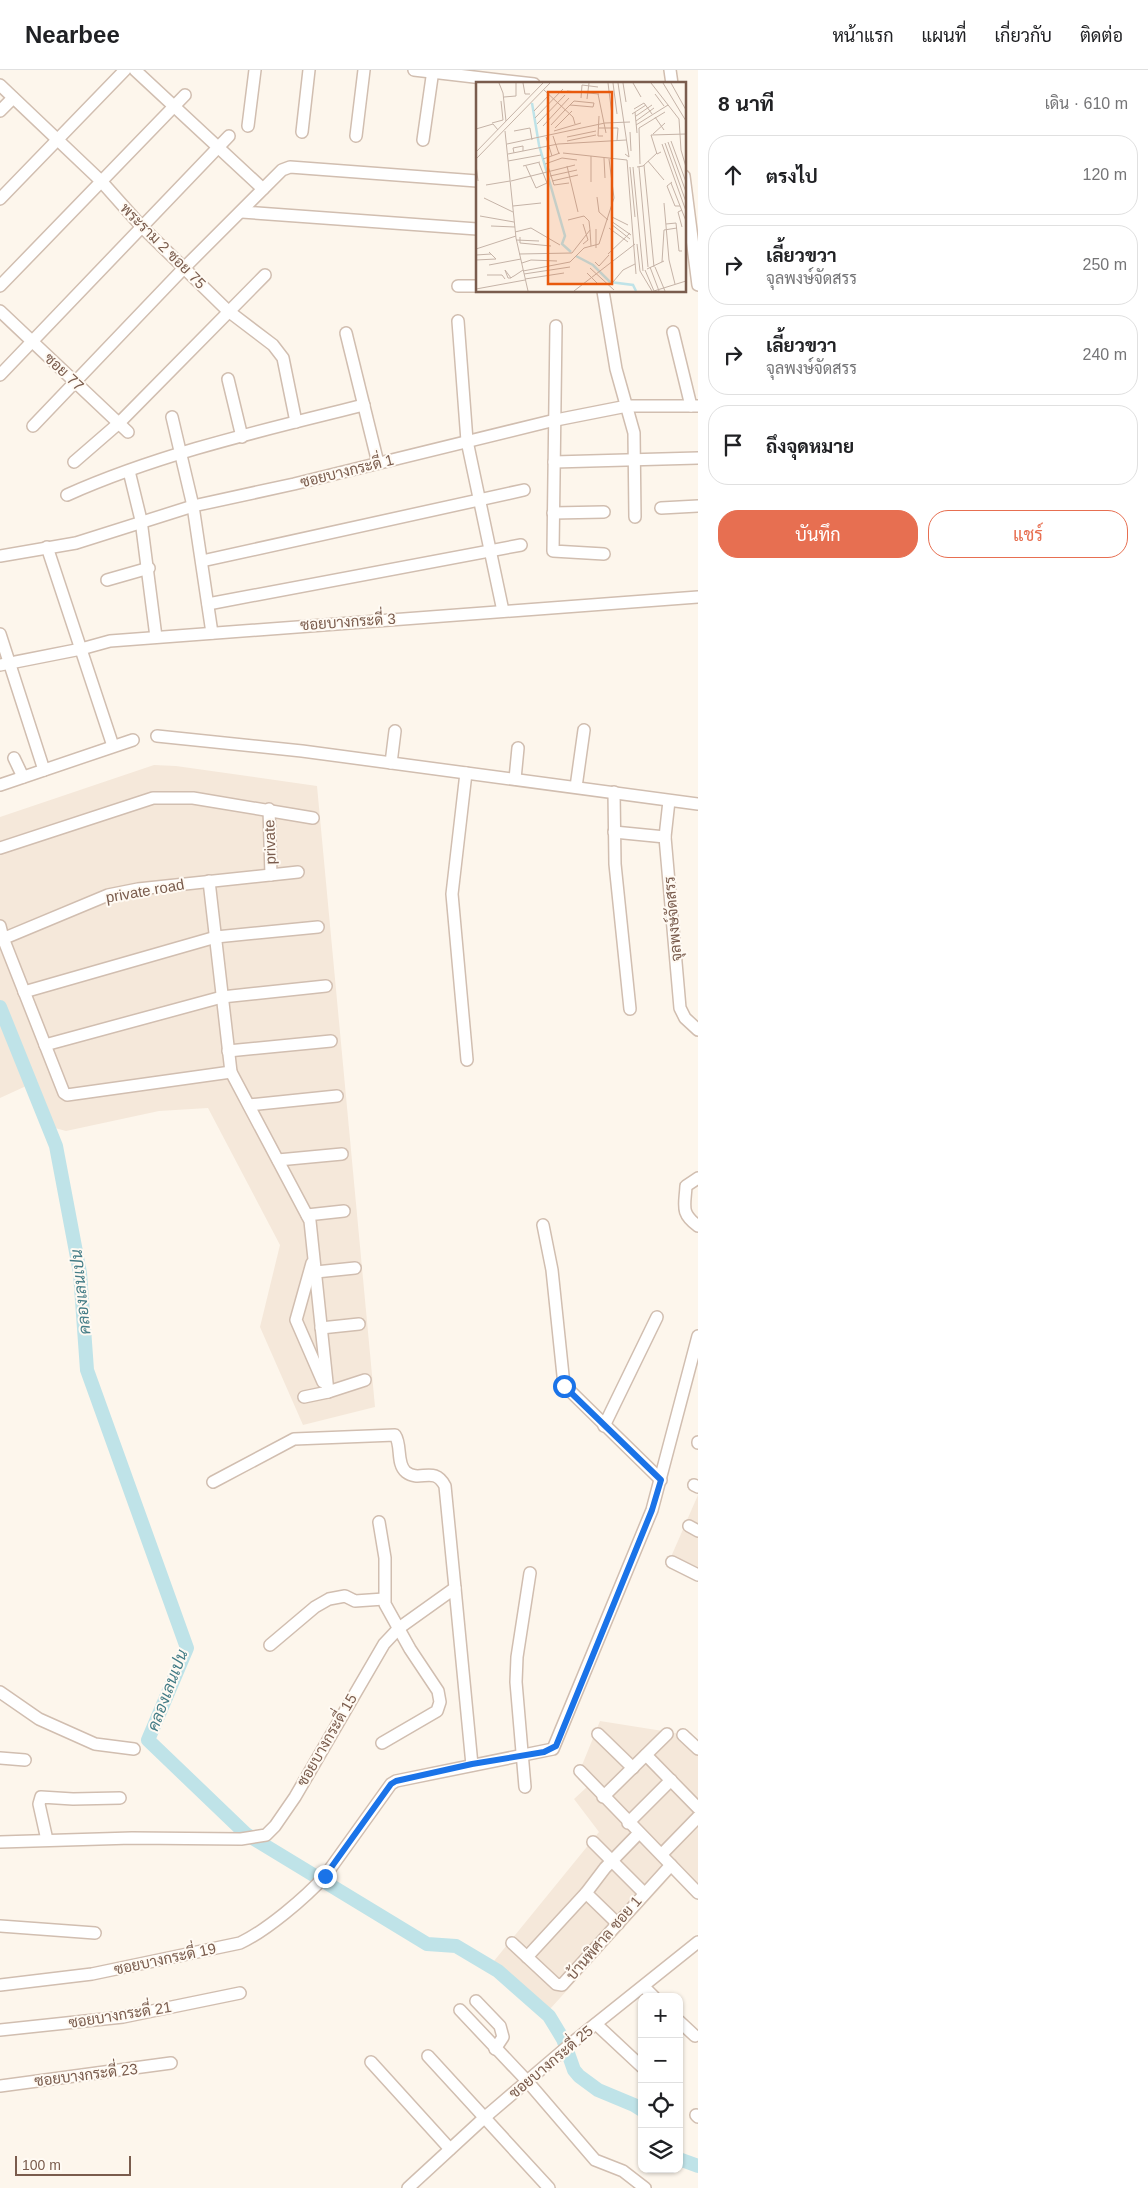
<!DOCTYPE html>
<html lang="th">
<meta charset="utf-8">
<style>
body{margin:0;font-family:Arial,Sarabun,sans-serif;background:#f2f2f2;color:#202124}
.controls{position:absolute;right:15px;bottom:15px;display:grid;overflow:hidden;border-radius:10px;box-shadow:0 1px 4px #0004}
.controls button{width:45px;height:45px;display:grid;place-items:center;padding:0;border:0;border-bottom:1px solid #e0e0e0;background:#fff;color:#202124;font:25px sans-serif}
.scale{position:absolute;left:15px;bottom:12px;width:116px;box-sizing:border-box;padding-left:5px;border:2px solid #7a5c4d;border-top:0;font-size:14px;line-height:18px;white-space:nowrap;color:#7a5c4d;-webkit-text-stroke:4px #fffaf3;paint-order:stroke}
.stop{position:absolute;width:15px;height:15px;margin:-11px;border:4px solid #1a73e8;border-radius:50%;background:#fff}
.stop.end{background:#1a73e8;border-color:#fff;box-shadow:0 1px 5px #0008}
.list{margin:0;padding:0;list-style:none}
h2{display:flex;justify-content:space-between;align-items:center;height:65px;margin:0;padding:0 20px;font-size:21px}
h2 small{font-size:16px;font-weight:400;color:#757577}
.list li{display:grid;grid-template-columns:32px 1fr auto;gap:15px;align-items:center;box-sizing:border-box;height:80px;margin:0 10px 10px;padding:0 10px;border:1px solid #e0e0e0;border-radius:20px}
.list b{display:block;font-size:19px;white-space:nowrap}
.list p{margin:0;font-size:16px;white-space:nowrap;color:#757577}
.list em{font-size:16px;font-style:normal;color:#757577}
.actions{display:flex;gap:10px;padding:15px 20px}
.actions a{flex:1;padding:11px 0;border:1px solid #e76f51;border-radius:20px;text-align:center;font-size:18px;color:#e76f51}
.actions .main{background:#e76f51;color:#fff}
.icon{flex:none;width:28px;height:28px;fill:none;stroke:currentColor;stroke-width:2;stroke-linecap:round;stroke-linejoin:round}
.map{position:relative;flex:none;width:698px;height:2118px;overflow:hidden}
header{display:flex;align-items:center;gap:30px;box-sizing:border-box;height:70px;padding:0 25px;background:#fff;border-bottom:1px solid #e0e0e0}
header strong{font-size:24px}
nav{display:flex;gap:28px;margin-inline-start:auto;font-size:18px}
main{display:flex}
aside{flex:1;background:#fff}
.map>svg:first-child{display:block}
.residential{fill:#f5e8da}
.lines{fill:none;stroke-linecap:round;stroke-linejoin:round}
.river{stroke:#bfe3e8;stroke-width:14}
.minor-casing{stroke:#d1beb0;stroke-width:14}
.minor{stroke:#fff;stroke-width:11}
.route{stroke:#1a73e8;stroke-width:6}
.labels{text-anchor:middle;stroke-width:4;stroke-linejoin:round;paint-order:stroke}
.street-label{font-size:15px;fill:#7a5c4d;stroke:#fffaf3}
.water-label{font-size:16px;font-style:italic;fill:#437c86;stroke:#fffaf3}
.inset-river{fill:none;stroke:#bfe3e8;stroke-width:2.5}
.inset-road{fill:none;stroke:#c5b3a7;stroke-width:1}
.view{fill:#e8590c;fill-opacity:0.15;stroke:#e8590c;stroke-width:2.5}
.inset-edge{fill:none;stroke:#7a5c4d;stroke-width:2.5}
</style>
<header>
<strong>Nearbee</strong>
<nav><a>หน้าแรก</a><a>แผนที่</a><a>เกี่ยวกับ</a><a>ติดต่อ</a></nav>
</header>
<main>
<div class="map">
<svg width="698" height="2118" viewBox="0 0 698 2118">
<rect width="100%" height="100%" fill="#fdf6ec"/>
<g class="residential">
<path d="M 154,695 L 176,696 L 317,716 L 375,1337 L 303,1355 L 260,1257 L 280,1175 L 208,1038 L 159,1041 L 66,1061 L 55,1058 L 37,1011 L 0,1028 L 0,747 Z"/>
<path d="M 698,1425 L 698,1512 L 667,1496 Z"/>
<path d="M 600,1651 L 688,1665 L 698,1675 L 698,1821 L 673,1804 L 550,1939 L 494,1891 L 599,1762 L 574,1729 L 588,1716 L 578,1705 Z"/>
</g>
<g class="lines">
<g class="river">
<path d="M 0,937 L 56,1076 L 80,1203 L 87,1300 L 187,1578 L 148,1670 L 246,1764 L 427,1874 L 456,1876 L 498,1901 L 549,1946 L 563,1969 L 574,2000 L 579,2006 L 598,2020 L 634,2035 L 642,2040"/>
<path d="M 679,2089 L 698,2096"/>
</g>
<defs>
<g id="minor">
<path d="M 135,0 L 263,119"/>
<path d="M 414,0 L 534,14"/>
<path d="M 670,0 L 672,14"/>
<path d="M 0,15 L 101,111 L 142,157 L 227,240 L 273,275 L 283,288 L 296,352"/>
<path d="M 0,41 L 13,28"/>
<path d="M 248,56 L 255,0"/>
<path d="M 302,62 L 309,0"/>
<path d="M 356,66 L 364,0"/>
<path d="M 423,70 L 433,0"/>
<path d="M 684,106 L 698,215"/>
<path d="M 0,129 L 125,0"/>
<path d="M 242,142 L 477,159"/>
<path d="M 0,216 L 185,25"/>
<path d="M 458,216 L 477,216"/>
<path d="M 603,221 L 616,299 L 634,363 L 635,447"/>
<path d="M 0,241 L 128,362"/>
<path d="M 458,251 L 467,371 L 503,541"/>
<path d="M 556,256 L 553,481 L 604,484"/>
<path d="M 673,262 L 691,336"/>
<path d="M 346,263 L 378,393"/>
<path d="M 0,305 L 229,66"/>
<path d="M 228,309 L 242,367"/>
<path d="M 172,347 L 193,436 L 212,563"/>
<path d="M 33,356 L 184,198 L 282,100 L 290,97 L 477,111"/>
<path d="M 74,392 L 119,353 L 265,205"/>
<path d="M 554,392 L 698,388"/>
<path d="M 129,401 L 141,450 L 156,567"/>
<path d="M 67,425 C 161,383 264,360 364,335"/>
<path d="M 661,438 L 698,436"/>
<path d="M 553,443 L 604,442"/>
<path d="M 47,477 L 113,676"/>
<path d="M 0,486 L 76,473 L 193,436 L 294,414 L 551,351 L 627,336 L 698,336"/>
<path d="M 202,491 L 524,420"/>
<path d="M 107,510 L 149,498"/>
<path d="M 208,534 L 521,475"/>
<path d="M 0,564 L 44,700"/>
<path d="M 0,595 L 81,579 L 110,571 L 698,527"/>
<path d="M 157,666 L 302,681 L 698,734"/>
<path d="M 14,688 L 23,707"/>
<path d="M 391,693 L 395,661"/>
<path d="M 466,703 L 452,824 L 467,990"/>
<path d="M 515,709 L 518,678"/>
<path d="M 0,715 L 133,670"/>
<path d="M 576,717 L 584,660"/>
<path d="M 614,722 L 615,794 L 630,939"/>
<path d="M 669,731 L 665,767 L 680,938 L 685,948 L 698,960"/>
<path d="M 269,739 L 271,805"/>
<path d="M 614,762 L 665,767"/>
<path d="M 0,778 L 153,728 L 193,728 L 313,748"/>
<path d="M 209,811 L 231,1002 L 310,1151 L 328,1322"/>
<path d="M 0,856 L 3,868 L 64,1023 L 67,1025 L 231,1002"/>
<path d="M 0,870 L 108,825 L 138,819 L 298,802"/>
<path d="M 24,922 L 216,867 L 318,857"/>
<path d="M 45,975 L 222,927 L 326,916"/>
<path d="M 228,981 L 331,971"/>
<path d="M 249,1035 L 337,1026"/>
<path d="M 278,1090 L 342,1084"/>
<path d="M 698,1108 L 686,1116 C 685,1136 680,1143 698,1156"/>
<path d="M 307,1145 L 344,1141"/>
<path d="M 543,1155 L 552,1200 L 564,1315 L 661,1410"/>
<path d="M 312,1193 L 296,1250 L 323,1312"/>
<path d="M 316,1202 L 355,1198"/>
<path d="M 321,1258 L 359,1254"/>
<path d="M 304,1327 L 328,1322 L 365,1310"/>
<path d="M 604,1356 L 657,1247"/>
<path d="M 698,1372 L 698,1373"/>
<path d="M 213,1412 L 294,1369 L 395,1365 C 402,1375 396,1394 406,1402 C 420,1413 434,1395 445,1416 L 455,1518"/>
<path d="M 694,1415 L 698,1417"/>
<path d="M 379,1452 L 385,1488 L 385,1534 L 410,1579 L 438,1621 L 440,1632 L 437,1641 L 382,1673"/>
<path d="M 689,1456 L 698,1461"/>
<path d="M 672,1492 L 698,1505"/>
<path d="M 270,1575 L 315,1537 L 329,1529 L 345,1526 L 355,1531 L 384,1529"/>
<path d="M 0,1622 L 39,1649 L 95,1674 L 134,1679"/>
<path d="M 598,1664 L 633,1698"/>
<path d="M 683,1665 L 698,1679"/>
<path d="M 646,1685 L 698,1738"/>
<path d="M 0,1688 L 25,1690"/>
<path d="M 580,1701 L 698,1823"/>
<path d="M 525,1717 L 516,1612 L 517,1587 L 530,1503"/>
<path d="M 603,1727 L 667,1664"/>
<path d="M 628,1753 L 671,1710"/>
<path d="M 47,1770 L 39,1734 L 41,1727 L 73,1729 L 120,1728"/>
<path d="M 0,1772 L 132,1768 L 241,1769 L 266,1765 L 275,1756 L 295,1727 L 384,1574 L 399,1558 L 455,1518 L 472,1695"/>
<path d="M 593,1772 L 644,1823"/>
<path d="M 662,1784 L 698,1747"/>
<path d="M 586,1823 L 618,1854"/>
<path d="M 0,1856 L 95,1863"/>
<path d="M 512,1873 L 556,1914 L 562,1915 L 671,1795"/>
<path d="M 527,1887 L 586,1823 L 605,1798 L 638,1764"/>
<path d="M 0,1915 L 92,1904 L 240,1873 C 266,1861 305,1828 325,1806 L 391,1714 L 396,1711 L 553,1679 L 652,1440 L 698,1266"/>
<path d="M 644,1917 L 654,1927"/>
<path d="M 476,1931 L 500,1956 L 503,1967 L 495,1979"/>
<path d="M 460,1940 L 528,2012 L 595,2090 L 623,2101 L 645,2118"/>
<path d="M 679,1951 L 695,1966"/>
<path d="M 596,1954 L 642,1997"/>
<path d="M 0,1960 L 123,1947 L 240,1923"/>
<path d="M 428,1986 L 549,2118"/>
<path d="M 371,1992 L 450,2079"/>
<path d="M 0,2016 L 171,1993"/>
<path d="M 696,2045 L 698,2047"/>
<path d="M 408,2118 L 484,2048 L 573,1972 L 698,1872"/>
</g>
</defs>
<use href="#minor" class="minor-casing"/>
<use href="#minor" class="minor"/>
</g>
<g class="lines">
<path class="route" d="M 325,1806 L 391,1714 L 396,1711 L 472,1694 L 544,1682 L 556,1676 L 652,1440 L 661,1410 L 564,1316"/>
</g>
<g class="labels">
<g class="street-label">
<text transform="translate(163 176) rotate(45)" y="5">พระราม 2 ซอย 75</text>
<text transform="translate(64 302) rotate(43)" y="5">ซอย 77</text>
<text transform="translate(347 401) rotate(-14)" y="5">ซอยบางกระดี่ 1</text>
<text transform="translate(348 552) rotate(-4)" y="5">ซอยบางกระดี่ 3</text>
<text transform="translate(270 772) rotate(-92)" y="5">private</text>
<text transform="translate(145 821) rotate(-10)" y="5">private road</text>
<text transform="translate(673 849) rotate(-95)" y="5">จุลพงษ์จัดสรร</text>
<text transform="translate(327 1670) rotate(-60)" y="5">ซอยบางกระดี่ 15</text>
<text transform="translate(604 1868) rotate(-49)" y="5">บ้านพิศาล ซอย 1</text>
<text transform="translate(165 1889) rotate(-12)" y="5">ซอยบางกระดี่ 19</text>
<text transform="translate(120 1945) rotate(-9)" y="5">ซอยบางกระดี่ 21</text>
<text transform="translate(551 1992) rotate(-40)" y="5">ซอยบางกระดี่ 25</text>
<text transform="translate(86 2005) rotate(-7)" y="5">ซอยบางกระดี่ 23</text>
</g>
<g class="water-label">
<text transform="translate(80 1222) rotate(-96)" y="6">คลองเลนเปน</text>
<text transform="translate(167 1620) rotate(-69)" y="6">คลองเลนเปน</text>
</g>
</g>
<g transform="translate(476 12)">
<rect width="210" height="210" fill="#fdf6ec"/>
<path class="inset-river" d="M 56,21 L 63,63 L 89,154 L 86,162 L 95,170M 100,174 L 117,183 L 134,200 L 157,203 L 160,209"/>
<path class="inset-road" d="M 23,1 L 27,11 L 30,39M 47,1 L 49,12 L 54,12M 132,1 L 136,33M 137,1 L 141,32M 142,1 L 153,75 L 149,72M 147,1 L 150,20M 157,1 L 165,15M 175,1 L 203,37 L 205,68 L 210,85M 187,1 L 210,39M 195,1 L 210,28M 68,8 L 97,35 L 99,42M 91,9 L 123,12M 122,12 L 130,51M 179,12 L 188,24M 28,15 L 40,14 L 40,1M 105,16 L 106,3 L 122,5M 111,17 L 113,1M 158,27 L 168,21 L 176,32M 58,29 L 73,13M 159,30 L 161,51M 156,32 L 170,23M 123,34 L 122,54 L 127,54M 160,34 L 176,23M 179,35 L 188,48M 59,36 L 87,7M 160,39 L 178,26M 16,41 L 27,38 L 25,19M 61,42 L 89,13M 75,43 L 89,28 L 98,19 L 118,21 L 117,25 L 94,23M 160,43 L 192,23M 67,44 L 93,16M 79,46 L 96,29M 123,46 L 142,46 L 141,59M 0,47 L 17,42 L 22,48M 29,49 L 40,156 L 52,209M 38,49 L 54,46 L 56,58M 78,49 L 105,41M 154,50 L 155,69M 177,52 L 189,41M 77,54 L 83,72M 70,55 L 76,74M 91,55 L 120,49M 91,59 L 120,53M 195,59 L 210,100M 192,60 L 210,110M 189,61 L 210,120M 31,62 L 129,41 L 154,40M 186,62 L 210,129M 0,70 L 67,1M 185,70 L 181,72 L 175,53 L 210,52M 38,71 L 37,66 L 47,64 L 47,69M 87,71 L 151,78 L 160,192M 32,72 L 82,62 L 150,58M 115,74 L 115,100M 128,76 L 129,96M 0,77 L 74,1M 67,77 L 84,71M 32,79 L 65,73M 172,79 L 188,98M 71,81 L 78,103 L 93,101M 69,82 L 86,76 L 101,78M 164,82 L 163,46 L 189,30M 0,83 L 2,99M 168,83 L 178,185M 47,84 L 64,80M 50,84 L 60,106 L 71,101 L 63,81M 91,84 L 102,130M 154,85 L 159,135M 157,85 L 167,189M 161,85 L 167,84 L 181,71M 163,85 L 172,185M 74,94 L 101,88M 35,99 L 99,83M 76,99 L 102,93M 196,100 L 191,104 L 199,124 L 204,124M 195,101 L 210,139M 10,103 L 34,99M 121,115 L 123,130 L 132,138M 8,116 L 37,130M 188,121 L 193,178 L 199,202M 37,124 L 65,121M 206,128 L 202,130 L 206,145M 4,134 L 38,140M 136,135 L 152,143M 92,138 L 108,134 L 113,139 L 114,148M 135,139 L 155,153M 107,142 L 112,158 L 107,162M 135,142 L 154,157M 190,142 L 200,141 L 203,169 L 206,169M 15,144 L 39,145M 133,146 L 152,160M 39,150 L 55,146 L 84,163M 44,155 L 44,161 L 75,164M 40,158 L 63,159M 161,162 L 164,189 L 176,209M 120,166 L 120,147M 0,167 L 40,154M 43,172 L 96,171 L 114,148 L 115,164M 132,172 L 154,151M 0,173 L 15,172M 0,178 L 20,177 L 13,170M 119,180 L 123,184 L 133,173M 186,180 L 188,148 L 201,146M 46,181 L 55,178 L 81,179M 13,183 L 45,177M 174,185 L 183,209M 179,185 L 189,209M 114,186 L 138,208M 171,187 L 188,179M 169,188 L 178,209 L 210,199M 47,189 L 94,180 L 108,166 L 123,162 L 138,116 L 133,77M 111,191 L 123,203M 48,192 L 94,185M 11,193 L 26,193 L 29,197M 35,196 L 29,188 L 32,196 L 35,196 L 36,195 L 38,194 L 47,188M 49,197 L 88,191M 137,200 L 147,188 L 159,182M 0,207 L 49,198M 98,209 L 159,162"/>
<path class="view" d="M 72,10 L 136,10 L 136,202 L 72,202 Z"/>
<rect width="210" height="210" class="inset-edge"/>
</g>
</svg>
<div class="controls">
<button>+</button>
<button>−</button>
<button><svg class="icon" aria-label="locate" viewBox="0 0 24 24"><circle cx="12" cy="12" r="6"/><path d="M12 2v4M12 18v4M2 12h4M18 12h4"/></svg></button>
<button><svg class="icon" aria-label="layers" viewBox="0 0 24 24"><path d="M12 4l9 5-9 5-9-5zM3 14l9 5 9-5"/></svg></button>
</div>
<div class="scale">100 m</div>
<div class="stop" style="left:564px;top:1316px"></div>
<div class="stop end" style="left:325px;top:1806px"></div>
</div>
<aside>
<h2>8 นาที<small>เดิน · 610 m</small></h2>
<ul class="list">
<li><svg class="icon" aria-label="ahead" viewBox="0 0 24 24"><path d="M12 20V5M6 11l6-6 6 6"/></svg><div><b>ตรงไป</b></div><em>120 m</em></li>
<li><svg class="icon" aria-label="right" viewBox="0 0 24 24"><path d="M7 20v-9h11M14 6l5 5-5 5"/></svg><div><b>เลี้ยวขวา</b><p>จุลพงษ์จัดสรร</p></div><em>250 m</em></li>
<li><svg class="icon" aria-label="right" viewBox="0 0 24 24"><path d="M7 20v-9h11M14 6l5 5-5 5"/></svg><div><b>เลี้ยวขวา</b><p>จุลพงษ์จัดสรร</p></div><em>240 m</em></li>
<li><svg class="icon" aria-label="arrive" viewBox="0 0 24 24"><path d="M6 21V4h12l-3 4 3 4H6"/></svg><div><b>ถึงจุดหมาย</b></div></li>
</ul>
<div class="actions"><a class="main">บันทึก</a><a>แชร์</a></div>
</aside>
</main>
